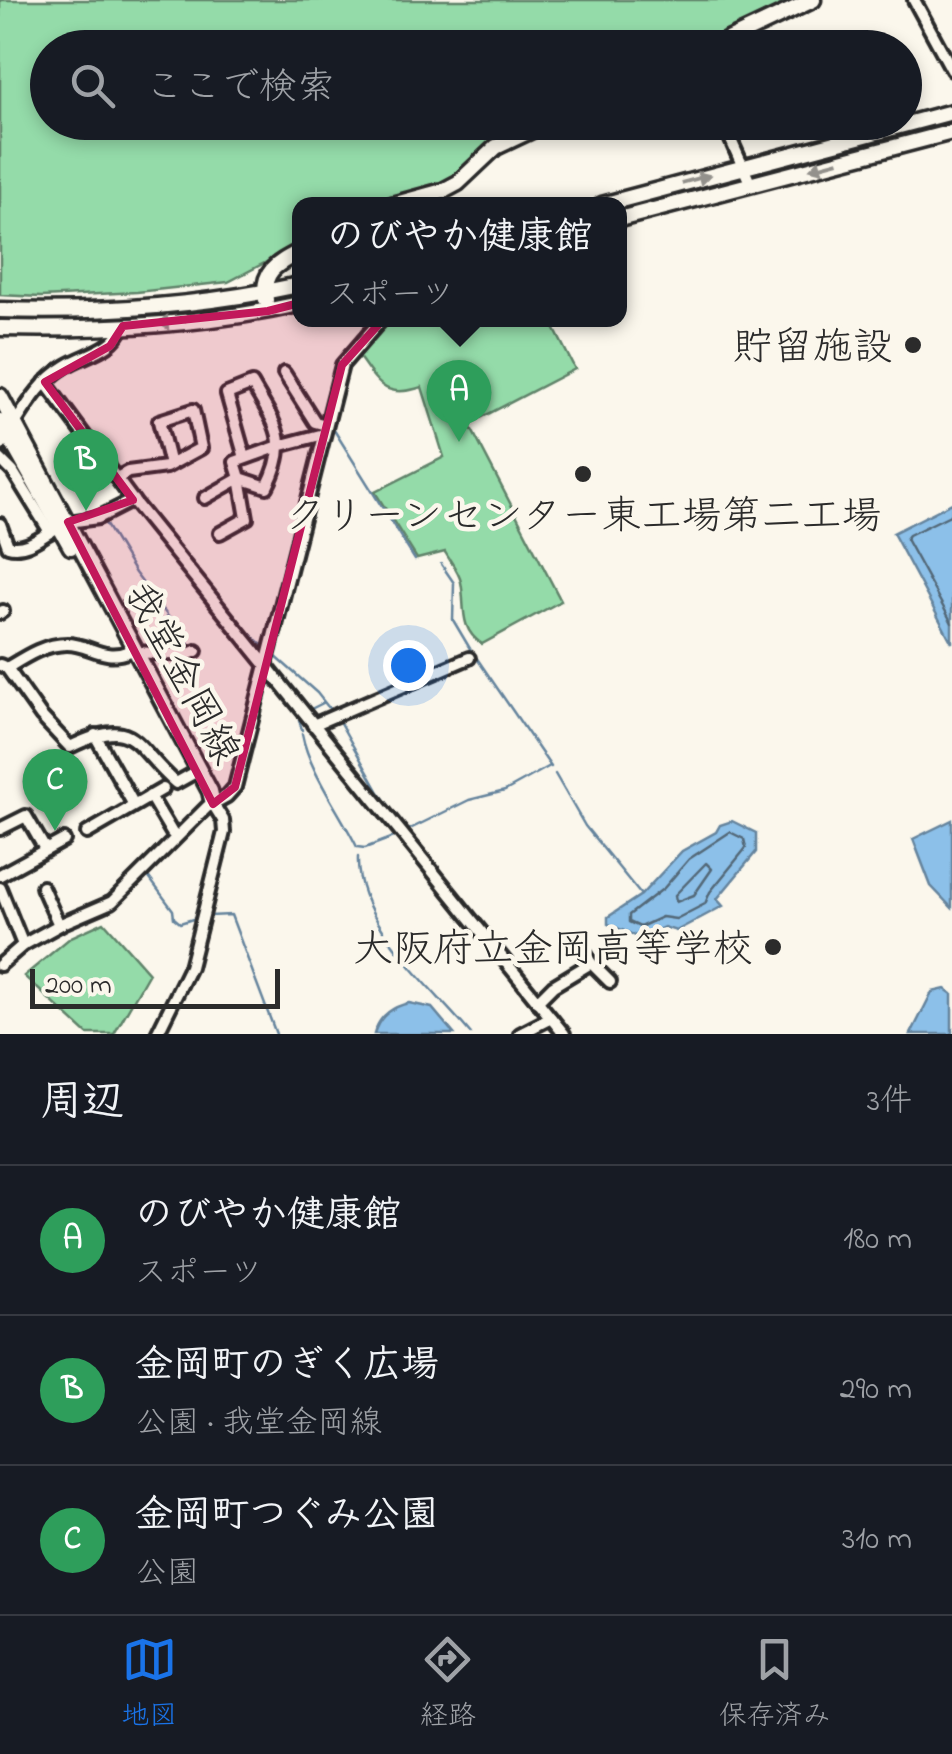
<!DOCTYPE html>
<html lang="ja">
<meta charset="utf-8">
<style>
body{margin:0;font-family:"Indie Flower","Klee One",sans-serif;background:#242831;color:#f1f3f6}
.scale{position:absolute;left:30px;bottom:25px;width:250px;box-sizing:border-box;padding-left:10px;border:5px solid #2b2b2b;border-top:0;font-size:28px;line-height:35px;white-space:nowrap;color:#2b2b2b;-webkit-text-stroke:8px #fbf7ec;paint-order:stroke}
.you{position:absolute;left:408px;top:665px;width:35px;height:35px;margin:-25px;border:8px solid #fff;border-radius:50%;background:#1a73e8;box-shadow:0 0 0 15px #1a73e833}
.badge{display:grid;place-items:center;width:65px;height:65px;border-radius:50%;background:#1a73e8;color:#fff;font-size:32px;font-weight:700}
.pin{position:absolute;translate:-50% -82px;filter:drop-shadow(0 2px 5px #0008)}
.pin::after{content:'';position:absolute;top:52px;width:35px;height:30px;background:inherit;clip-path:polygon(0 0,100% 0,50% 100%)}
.popup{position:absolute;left:292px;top:197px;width:335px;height:130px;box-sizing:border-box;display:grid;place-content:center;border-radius:20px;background:#171b24;filter:drop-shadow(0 2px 8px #0005);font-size:32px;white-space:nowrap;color:#9ea1a6}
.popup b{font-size:38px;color:#f1f3f6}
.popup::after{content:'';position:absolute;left:50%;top:100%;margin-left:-20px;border:20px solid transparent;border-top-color:#171b24}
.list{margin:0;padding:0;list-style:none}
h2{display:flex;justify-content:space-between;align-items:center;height:130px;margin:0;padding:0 40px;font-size:42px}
h2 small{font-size:32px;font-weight:400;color:#9ea1a6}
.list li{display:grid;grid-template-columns:65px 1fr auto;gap:30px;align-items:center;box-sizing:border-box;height:150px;padding:0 40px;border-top:2px solid #363941}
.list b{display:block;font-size:38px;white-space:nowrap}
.list p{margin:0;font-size:32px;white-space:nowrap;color:#9ea1a6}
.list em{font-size:32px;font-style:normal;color:#9ea1a6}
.icon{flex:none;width:55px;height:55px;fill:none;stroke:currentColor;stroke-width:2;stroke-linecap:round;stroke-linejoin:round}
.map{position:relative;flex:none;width:952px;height:1034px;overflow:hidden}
.search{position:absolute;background:#171b24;box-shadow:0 5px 15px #0003;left:30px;right:30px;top:30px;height:110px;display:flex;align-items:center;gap:25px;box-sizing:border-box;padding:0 35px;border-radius:55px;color:#9ea1a6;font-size:38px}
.sheet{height:580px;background:#171b24}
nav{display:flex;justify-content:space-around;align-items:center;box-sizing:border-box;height:140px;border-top:2px solid #363941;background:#171b24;font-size:28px;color:#9ea1a6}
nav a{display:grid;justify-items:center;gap:5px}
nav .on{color:#1a73e8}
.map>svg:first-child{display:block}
.green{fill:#94dba9;stroke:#60836a;stroke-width:2.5}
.water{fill:#8cc0e9;stroke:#65849d;stroke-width:2.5}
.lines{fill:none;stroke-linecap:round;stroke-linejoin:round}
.shore{stroke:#526777;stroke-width:2.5}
.stream{stroke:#65849d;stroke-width:2.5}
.minor-casing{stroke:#2b2b2b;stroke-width:18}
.major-casing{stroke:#2b2b2b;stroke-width:21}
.minor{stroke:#fbf7ec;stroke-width:10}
.major{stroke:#fbf7ec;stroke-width:14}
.oneway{fill:#93918c}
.marked{fill:#c2185b;fill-opacity:0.2;stroke:#c2185b;stroke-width:8;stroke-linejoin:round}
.poi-dot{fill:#2b2b2b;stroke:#fbf7ec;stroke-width:4}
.labels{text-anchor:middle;stroke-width:9;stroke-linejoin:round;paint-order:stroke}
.poi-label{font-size:40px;fill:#2b2b2b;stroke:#fbf7ec;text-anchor:end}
.street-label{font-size:40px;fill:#2b2b2b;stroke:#fbf7ec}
</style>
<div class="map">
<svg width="952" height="1034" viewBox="0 0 952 1034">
<rect width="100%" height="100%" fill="#fbf7ec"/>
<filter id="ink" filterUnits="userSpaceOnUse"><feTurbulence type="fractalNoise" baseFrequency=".01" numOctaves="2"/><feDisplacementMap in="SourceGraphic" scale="20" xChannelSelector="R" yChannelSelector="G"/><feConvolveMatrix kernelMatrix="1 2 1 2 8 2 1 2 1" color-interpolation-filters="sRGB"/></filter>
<g filter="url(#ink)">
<g class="green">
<path d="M 0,0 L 804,0 L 697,47 L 48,48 L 48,122 L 534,123 L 487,145 L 452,178 L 428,190 L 377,204 L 299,205 L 299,245 L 228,282 L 137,292 L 41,297 L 0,295 Z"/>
<path d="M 393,320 L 550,320 L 575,369 L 469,424 L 561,601 L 482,644 C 458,628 466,606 461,582 C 459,572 450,561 445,552 L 417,559 L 375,492 L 444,457 L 422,387 C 385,399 379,385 359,357 L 359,352 Z"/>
<path d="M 104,922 L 149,973 L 114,1034 L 87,1034 L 24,976 L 71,937 Z"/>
</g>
<g class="water">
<path d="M 952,503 L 952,643 L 893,533 Z"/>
<path d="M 952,820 L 952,908 L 931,886 L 913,839 Z"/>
<path d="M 732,821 L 756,833 L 756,852 L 717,899 L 723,906 L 676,931 L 664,927 L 640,938 L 608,924 L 608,917 L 641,895 L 682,851 L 716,832 L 720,825 Z"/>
<path d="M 945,989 L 952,994 L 952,1034 L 911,1034 L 932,992 Z"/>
<path d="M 409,1003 L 432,1008 L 454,1034 L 374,1034 C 379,1016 391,1007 409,1003 Z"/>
</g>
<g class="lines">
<g class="shore">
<path d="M 952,514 L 909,535 L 906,539 L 952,623"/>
<path d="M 730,832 L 744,839 L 746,848 L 710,892 L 705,904 L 676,919 L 662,917 L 640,927 L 629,922 L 629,915 L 664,888 L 689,859 Z"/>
<path d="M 706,863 L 712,869 L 694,895 L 676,902 L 675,895 Z"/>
</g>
<g class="stream">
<path d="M 334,430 L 415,560"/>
<path d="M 103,520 L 135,573 L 192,648"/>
<path d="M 441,564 L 454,583 L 453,620 L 472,652"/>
<path d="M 243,631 L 248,632 L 265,648"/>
<path d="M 274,655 L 317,693 L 332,712"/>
<path d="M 476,657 L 551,767"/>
<path d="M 311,709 L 323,703"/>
<path d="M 298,716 L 302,730"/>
<path d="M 339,721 L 379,792 L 407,831"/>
<path d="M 302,734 C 309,771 340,812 357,847 L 365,848 L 394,837"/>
<path d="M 555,774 L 585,826 L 641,895"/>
<path d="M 408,830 L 469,800 L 505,791 L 550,766"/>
<path d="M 358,857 C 355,922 433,988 471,1034"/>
<path d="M 147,875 L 173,910 L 174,918 L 180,923 L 196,918"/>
<path d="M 209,916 L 231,915 L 276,1034"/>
</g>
<defs>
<g id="minor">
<path d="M 914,0 L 952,70"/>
<path d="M 723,122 L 751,185"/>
<path d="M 284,373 L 315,422 L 326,425"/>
<path d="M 45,382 L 134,502 L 564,1034"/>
<path d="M 0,446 C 21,418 34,385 66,366 C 87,353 113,351 123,326"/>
<path d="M 245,458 L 227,394 L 252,384 C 276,426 291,440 267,487 L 240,478 L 235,462 L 282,445 L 324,434"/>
<path d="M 0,459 L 13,472 L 50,532"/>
<path d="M 117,478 L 128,472 L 166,467 L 201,448 L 193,410 L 159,421 L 170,465"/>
<path d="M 205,498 L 240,478 L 247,518 L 220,533"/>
<path d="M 68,522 L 98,518 L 133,500"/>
<path d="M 0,524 L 8,546 C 24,551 40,538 53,530"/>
<path d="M 0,613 L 3,611"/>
<path d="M 136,652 L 186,655 L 196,651"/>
<path d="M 0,665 L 7,668 L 41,716 L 70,747 C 137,714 132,745 176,783 L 194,773"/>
<path d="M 7,668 C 25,657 44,644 67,644 C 90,644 103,662 130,651"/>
<path d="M 313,725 L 469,658"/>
<path d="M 95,735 L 134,805"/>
<path d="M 150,796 L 172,833"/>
<path d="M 0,829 L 26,816 L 45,849"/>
<path d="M 87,833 L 163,789"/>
<path d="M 0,875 L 64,840"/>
<path d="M 42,887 L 59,925"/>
<path d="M 0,888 L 23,945"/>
<path d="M 574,935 L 591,963 L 610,982"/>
<path d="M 0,965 L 23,945 L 63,923 L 112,902 L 207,807 L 227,796 L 235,787 L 342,365 L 381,320"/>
<path d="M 537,1002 L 553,986 L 591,963"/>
<path d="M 157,1034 L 190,967 L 224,832 L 223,820 L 213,804"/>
<path d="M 520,1034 L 551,1018"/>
</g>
<g id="major">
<path d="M 711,48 L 813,0"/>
<path d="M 392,205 L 443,191 L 458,183 L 496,147 L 549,122"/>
<path d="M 602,205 L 952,112"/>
<path d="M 619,219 L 952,132"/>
<path d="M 266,300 C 261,272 276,264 299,252"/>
<path d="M 0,310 C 100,313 201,306 299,285"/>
<path d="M 0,328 C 99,330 202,326 299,304"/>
<path d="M 0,396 L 210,791 L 213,804"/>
<path d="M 0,421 L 71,547"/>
</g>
</defs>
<use href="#minor" class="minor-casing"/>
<use href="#major" class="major-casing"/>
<use href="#minor" class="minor"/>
<use href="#major" class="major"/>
</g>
<defs><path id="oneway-solid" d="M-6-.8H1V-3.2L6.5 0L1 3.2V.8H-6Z" transform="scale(2.5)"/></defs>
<g class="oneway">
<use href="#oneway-solid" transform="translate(824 165) rotate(165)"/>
<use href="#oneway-solid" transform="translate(696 179) rotate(-15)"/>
<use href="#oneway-solid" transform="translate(171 322) rotate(174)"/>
</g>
</g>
<path class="marked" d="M 409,275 L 405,295 L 342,365 L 235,787 L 213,804 L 68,522 L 133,500 L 45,382 L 110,346 L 123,326 L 268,311 Z"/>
<g class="poi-dot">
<circle cx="913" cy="345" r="10"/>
<circle cx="583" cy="474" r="10"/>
<circle cx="773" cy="947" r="10"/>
</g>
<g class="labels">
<g class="poi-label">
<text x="893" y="359">貯留施設</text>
<text x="583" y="528" text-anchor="middle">クリーンセンター東工場第二工場</text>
<text x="753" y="961">大阪府立金岡高等学校</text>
</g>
<g class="street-label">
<text transform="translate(184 672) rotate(62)" y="14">我堂金岡線</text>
</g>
</g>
</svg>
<div class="scale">200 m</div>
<div class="you"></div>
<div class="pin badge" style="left:459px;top:442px;background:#2e9e5b">A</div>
<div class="popup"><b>のびやか健康館</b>スポーツ</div>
<div class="pin badge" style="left:86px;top:511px;background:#2e9e5b">B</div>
<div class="pin badge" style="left:55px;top:831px;background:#2e9e5b">C</div>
<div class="search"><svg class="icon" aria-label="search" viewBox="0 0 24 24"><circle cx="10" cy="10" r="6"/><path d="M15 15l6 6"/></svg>ここで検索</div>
</div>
<section class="sheet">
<h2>周辺<small>3件</small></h2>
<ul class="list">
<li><span class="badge" style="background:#2e9e5b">A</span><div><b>のびやか健康館</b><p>スポーツ</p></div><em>180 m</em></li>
<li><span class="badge" style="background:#2e9e5b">B</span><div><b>金岡町のぎく広場</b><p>公園 · 我堂金岡線</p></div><em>290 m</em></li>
<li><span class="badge" style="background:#2e9e5b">C</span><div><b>金岡町つぐみ公園</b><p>公園</p></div><em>310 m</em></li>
</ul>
</section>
<nav>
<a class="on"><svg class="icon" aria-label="map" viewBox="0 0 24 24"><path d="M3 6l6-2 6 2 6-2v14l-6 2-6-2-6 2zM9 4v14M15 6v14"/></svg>地図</a>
<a><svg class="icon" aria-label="directions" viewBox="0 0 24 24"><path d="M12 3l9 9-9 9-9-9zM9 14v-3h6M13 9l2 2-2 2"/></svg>経路</a>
<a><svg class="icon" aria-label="saved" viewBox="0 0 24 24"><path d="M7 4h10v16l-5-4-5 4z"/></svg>保存済み</a>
</nav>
